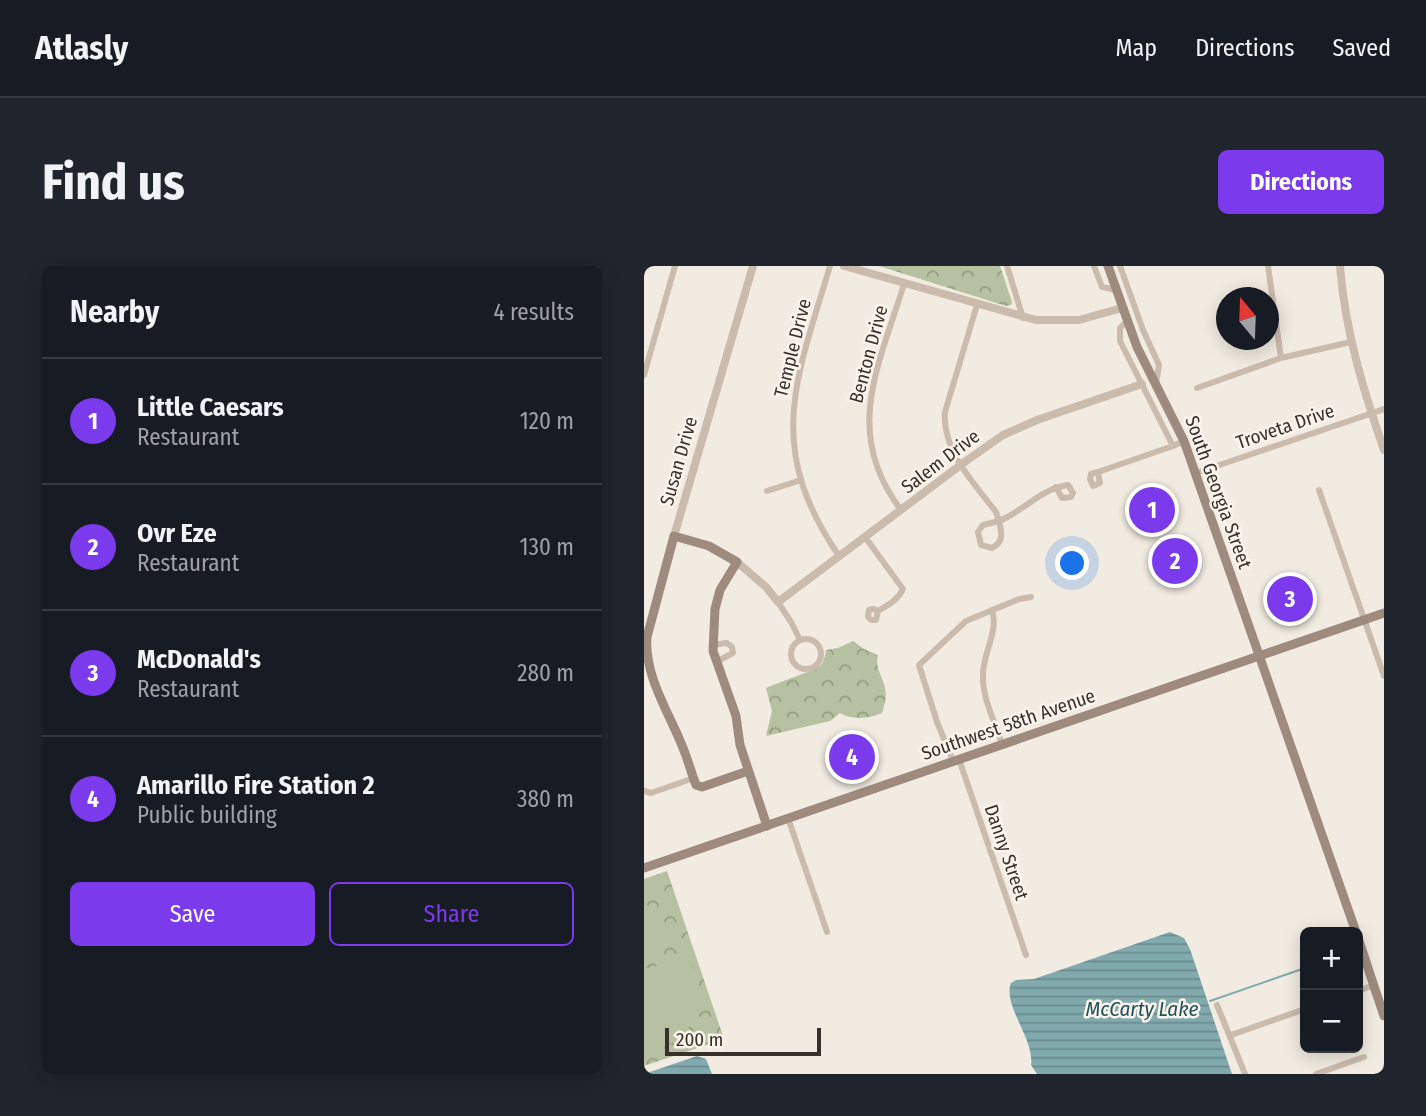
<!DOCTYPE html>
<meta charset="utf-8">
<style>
body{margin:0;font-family:"Fira Sans Condensed",sans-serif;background:#20242c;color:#f1f3f6}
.controls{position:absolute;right:21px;bottom:21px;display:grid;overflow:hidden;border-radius:10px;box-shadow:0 4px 18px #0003}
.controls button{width:63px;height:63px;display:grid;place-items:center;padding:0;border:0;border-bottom:2px solid #363941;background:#171b24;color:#f1f3f6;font:35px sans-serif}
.compass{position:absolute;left:572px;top:21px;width:63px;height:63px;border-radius:50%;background:#171b24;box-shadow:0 4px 18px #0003;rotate:341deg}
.scale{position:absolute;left:21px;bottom:18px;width:156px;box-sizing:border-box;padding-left:7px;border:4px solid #39302b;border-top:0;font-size:19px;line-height:24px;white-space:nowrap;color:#39302b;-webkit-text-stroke:5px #faf4ed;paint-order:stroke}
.you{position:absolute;left:429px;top:298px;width:24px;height:24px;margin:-18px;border:5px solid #fff;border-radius:50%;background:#1a73e8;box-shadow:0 0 0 10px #1a73e833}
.badge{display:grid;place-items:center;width:46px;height:46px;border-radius:50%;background:#7c3aed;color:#fff;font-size:23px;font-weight:700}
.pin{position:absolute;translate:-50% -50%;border:4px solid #fff;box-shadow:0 2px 7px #0006}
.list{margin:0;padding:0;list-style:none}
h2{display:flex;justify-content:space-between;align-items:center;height:91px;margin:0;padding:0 28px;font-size:30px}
h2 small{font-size:23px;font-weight:400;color:#9ea1a6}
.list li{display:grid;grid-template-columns:46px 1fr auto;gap:21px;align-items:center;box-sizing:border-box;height:126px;padding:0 28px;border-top:2px solid #363941}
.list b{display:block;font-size:26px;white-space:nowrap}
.list p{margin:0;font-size:23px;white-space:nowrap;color:#9ea1a6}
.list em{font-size:23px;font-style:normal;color:#9ea1a6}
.actions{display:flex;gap:14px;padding:21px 28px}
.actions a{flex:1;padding:16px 0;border:2px solid #7c3aed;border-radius:10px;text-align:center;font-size:24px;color:#7c3aed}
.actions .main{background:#7c3aed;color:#fff}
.map{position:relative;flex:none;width:740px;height:808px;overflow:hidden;border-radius:10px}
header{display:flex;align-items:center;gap:42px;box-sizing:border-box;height:98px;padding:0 35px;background:#171b24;border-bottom:2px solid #363941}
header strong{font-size:33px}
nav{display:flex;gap:38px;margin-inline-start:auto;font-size:24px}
.intro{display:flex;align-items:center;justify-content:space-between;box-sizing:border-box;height:168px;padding:0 42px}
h1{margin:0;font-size:49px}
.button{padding:18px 32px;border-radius:10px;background:#7c3aed;color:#fff;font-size:24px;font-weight:700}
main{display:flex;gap:42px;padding:0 42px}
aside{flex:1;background:#171b24;border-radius:10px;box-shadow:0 4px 18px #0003}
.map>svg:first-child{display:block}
.park{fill:url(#park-crowns)}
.pitch{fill:#b5c1a1}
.water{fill:url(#water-rules)}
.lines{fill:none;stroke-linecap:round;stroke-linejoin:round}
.stream{stroke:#81aaae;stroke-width:2}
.minor{stroke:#cabbad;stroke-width:6}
.tertiary{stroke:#cabbad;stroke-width:8}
.secondary{stroke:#9e8b7e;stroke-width:9}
.labels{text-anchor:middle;stroke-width:5;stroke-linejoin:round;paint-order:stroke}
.street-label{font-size:19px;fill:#39302b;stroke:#faf4ed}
.water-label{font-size:21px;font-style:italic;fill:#235258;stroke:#faf4ed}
</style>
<header>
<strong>Atlasly</strong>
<nav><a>Map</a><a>Directions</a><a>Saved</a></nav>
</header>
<div class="intro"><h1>Find us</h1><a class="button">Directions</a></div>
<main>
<aside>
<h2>Nearby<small>4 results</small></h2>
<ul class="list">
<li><span class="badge">1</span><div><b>Little Caesars</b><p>Restaurant</p></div><em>120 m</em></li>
<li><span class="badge">2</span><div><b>Ovr Eze</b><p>Restaurant</p></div><em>130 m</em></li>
<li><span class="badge">3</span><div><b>McDonald's</b><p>Restaurant</p></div><em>280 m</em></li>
<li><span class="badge">4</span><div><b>Amarillo Fire Station 2</b><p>Public building</p></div><em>380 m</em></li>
</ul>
<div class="actions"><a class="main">Save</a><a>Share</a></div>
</aside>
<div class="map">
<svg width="740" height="808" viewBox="0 0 740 808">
<defs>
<pattern id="park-crowns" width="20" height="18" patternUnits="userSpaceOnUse" patternTransform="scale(1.75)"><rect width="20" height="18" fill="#b5c1a1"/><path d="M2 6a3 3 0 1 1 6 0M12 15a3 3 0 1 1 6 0" fill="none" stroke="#949d83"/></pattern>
<pattern id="water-rules" width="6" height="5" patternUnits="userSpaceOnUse" patternTransform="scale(1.75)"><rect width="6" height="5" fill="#81aaae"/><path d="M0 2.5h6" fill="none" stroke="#6b8b8e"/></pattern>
</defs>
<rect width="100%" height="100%" fill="#f2ebe1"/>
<g class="park">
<path d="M 235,0 L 356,0 L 368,36 L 367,39 L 362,40 Z"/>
<path d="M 209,375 L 220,383 L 234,389 C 229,410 250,415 238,447 C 225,453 208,454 196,447 L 186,455 L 122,470 L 128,445 L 122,422 C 131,418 173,403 176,400 C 180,396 181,390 182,384 L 194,382 Z"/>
<path d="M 23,605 L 80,773 L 0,800 L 0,613 Z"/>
</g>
<g class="pitch">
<path d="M 0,637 C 17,646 25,660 28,679 L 0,691 Z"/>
<path d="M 43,691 C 59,715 62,744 40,767 C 36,770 32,775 27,777 C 19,781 9,783 1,785 L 0,703 Z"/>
</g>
<g class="water">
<path d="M 526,666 L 540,672 L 546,683 L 588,808 L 393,808 L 387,799 C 391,774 358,738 367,717 L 372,714 L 390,713 Z"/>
<path d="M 53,790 L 62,793 L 68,808 L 0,808 Z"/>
</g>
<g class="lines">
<path class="stream" d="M 566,735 L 661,702"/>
<g class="minor">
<path d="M 186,0 C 152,115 120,180 195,290"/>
<path d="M 363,0 L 379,52"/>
<path d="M 450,0 L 458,21 L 472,24"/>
<path d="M 476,0 L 499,64 L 515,99 L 512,118"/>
<path d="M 624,0 L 637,92"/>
<path d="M 333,39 L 301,146 C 298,185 330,217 352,246 L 355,255 C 380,245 396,223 424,219 L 429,227 L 427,231 L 418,232 L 412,221"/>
<path d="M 483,55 L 476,62 L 476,75 L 529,180"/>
<path d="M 0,109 L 31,0"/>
<path d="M 553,122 L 637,92 L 707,76"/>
<path d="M 454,206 L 456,217 L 449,220 L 446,213 L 447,208 L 454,206 L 529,180 L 540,175"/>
<path d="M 552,207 L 740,143"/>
<path d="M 675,224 L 740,410"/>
<path d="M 123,225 L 157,214"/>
<path d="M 257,244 C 198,166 235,100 260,18"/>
<path d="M 355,255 C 358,267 360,276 348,282 L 337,279 L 334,266 L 339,259 Z"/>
<path d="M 221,271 L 259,323 C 254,334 244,339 234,345 L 230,343 L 225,344 L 224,351 L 227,354 L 232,354 L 234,345"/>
<path d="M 134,336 L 147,356 L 156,374"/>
<path d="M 348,344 C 355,367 339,385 339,409 C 338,432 351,456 358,478"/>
<circle cx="162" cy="388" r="15"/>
<path d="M 68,379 L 83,377 L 88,381 L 89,387 L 72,396"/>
<path d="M 315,493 L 382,689"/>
<path d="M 309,495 L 293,456 L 275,399 L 322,355 L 375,333 L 387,331"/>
<path d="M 0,525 L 7,527 L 50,512"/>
<path d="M 144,552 L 183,666"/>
<path d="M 714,725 L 730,719"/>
<path d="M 573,739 L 601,808"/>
<path d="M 587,769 L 661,743"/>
<path d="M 672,808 L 720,791"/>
</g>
<g class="tertiary">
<path d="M 200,0 L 392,54 L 435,54 L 478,42"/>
<path d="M 696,0 C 701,65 719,123 740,184"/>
<path d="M 30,270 L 109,0"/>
<path d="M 93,296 L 122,321 L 134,336 L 322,195 L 359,169 L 393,154 L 498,118"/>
</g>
<g class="secondary">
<path d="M 464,0 L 493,81 L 540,175 L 712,666"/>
<path d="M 104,505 L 58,521 L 52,519 C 47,506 44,494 39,482 C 25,446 0,410 3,371 L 30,270 L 65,280 L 93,296 L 76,324 L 71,343 L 69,385 L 92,450 L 96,479 L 123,560"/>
<path d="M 0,602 L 740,347"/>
<path d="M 714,672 L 740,750"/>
</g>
</g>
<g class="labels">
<g class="street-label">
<text transform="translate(148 82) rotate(-76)" y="7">Temple Drive</text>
<text transform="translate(224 88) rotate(-75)" y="7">Benton Drive</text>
<text transform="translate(641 160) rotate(-19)" y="7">Troveta Drive</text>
<text transform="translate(34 195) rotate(-74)" y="7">Susan Drive</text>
<text transform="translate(296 195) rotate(-37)" y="7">Salem Drive</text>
<text transform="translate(575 226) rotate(70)" y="7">South Georgia Street</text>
<text transform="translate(364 458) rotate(-19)" y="7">Southwest 58th Avenue</text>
<text transform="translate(363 586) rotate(71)" y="7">Danny Street</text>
</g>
<g class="water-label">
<text x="498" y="750">McCarty Lake</text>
</g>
</g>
</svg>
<div class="controls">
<button>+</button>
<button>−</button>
</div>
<svg class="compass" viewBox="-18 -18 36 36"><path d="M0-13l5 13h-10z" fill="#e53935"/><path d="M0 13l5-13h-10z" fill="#9ea1a6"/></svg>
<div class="scale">200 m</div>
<div class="you"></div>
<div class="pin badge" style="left:508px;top:244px">1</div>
<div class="pin badge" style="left:531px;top:295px">2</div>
<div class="pin badge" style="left:646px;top:333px">3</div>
<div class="pin badge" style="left:208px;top:491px">4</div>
</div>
</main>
